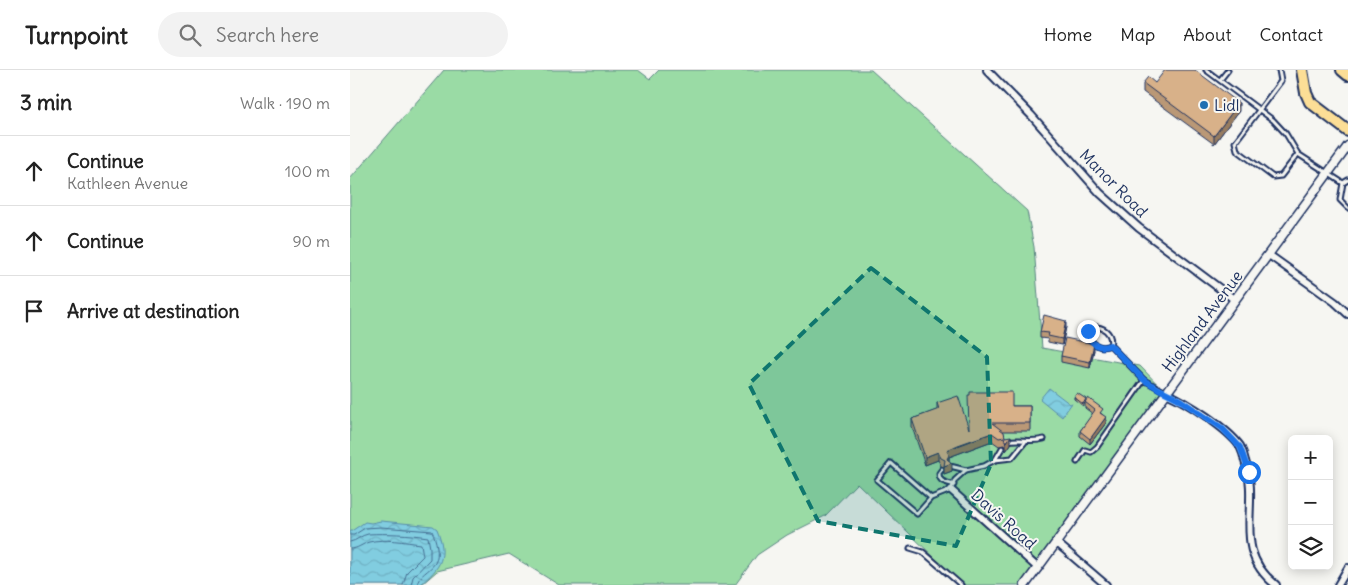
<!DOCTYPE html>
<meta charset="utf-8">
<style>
body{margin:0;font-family:Delius,sans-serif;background:#f2f2f2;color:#222}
.controls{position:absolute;right:15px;bottom:15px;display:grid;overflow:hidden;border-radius:8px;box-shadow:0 2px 12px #0003}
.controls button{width:45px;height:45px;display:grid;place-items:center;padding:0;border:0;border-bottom:1px solid #e0e0e0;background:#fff;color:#222;font:25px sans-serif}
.stop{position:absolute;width:15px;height:15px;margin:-11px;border:4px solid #1a73e8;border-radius:50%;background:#fff}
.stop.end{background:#1a73e8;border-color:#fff;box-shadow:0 1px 5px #0008}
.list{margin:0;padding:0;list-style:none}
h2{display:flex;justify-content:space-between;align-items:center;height:65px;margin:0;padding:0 20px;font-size:21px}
h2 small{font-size:16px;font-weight:400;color:#767676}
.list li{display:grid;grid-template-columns:32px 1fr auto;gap:15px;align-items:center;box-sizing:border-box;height:70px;padding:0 20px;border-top:1px solid #e0e0e0}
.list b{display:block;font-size:19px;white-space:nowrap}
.list p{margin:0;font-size:16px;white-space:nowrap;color:#767676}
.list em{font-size:16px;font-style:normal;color:#767676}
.icon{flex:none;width:28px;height:28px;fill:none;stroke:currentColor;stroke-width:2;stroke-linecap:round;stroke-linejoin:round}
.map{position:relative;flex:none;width:998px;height:515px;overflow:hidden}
header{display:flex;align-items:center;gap:30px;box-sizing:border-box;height:70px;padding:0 25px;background:#fff;border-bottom:1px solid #e0e0e0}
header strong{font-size:24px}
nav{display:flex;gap:28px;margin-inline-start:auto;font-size:18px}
.search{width:350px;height:45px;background:#f2f2f2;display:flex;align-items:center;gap:12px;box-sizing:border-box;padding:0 18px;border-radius:28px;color:#767676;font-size:19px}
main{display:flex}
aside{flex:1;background:#fff}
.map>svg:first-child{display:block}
.green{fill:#9adba5;stroke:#5a8582}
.water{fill:url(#water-waves);stroke:#588eac}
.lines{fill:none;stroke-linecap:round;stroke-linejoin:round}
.shore{stroke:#446e92;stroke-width:1}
.service-casing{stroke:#1b2f5e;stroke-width:7}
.minor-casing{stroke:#1b2f5e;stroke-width:10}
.tertiary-casing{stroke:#1b2f5e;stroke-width:11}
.trunk-casing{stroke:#1b2f5e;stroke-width:14}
.service{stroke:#f6f6f2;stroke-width:3}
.minor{stroke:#f6f6f2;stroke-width:6}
.tertiary{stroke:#f6f6f2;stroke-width:8}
.trunk{stroke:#fcde96;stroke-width:10}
.wall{fill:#ba9876;stroke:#1b2f5e}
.shaded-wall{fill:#977c60;stroke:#1b2f5e}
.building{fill:#d8b189;stroke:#1b2f5e}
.route{stroke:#1a73e8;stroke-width:6}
.marked{fill:#0f766e;fill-opacity:0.2;stroke:#0f766e;stroke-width:4;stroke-dasharray:10 6;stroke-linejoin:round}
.poi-dot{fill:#1f6fb2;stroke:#f6f6f2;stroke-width:2}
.labels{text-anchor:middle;stroke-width:4;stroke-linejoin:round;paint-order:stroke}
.poi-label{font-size:16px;fill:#1b2f5e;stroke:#f6f6f2;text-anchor:start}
.street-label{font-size:16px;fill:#1b2f5e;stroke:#f6f6f2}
</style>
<header>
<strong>Turnpoint</strong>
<div class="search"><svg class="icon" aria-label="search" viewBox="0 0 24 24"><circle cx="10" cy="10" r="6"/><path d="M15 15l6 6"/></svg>Search here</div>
<nav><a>Home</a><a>Map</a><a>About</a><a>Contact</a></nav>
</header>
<main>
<aside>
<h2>3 min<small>Walk · 190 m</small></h2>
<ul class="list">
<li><svg class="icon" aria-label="ahead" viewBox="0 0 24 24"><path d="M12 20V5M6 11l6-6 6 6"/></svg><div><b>Continue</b><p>Kathleen Avenue</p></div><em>100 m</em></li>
<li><svg class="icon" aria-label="ahead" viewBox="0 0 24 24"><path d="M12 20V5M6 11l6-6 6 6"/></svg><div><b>Continue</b></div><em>90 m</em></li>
<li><svg class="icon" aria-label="arrive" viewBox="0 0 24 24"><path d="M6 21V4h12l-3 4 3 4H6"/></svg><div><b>Arrive at destination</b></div></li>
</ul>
</aside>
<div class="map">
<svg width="998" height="515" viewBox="0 0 998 515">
<defs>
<pattern id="water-waves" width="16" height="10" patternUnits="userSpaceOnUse" patternTransform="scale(1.25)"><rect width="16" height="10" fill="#81cde0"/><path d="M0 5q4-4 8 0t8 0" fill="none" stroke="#6fb0c3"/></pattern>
</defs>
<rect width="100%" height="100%" fill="#f6f6f2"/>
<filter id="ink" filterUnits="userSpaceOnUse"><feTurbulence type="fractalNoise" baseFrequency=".02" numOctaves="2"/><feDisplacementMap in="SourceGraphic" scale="10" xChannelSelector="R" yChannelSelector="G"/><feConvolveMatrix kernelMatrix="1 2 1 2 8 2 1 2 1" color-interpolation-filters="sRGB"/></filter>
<g filter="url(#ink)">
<path class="green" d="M 94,0 L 288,0 L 300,9 L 309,0 L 521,0 L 677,141 L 684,177 L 692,278 L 790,296 L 816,323 L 675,515 L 613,515 L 507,413 L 475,446 L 437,465 L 407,485 L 385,515 L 209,515 L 159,484 L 87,501 L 71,515 L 0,515 L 0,109 Z"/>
<g class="water">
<path d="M 699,318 L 720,334 L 722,333 L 712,347 L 690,329 Z"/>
<path d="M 31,451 L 83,456 L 87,459 C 98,487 91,497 70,515 L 0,515 L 0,462 L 15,452 L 21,453 Z"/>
</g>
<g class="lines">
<g class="shore">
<path d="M 0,465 L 4,465 L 15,458 L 31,457 L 82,461 C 86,469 90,485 85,493 C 80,501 68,505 67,515"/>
<path d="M 0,472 C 7,471 11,465 18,464 C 37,463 58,464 78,467 L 80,478 L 80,489 L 63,507 L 61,515"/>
<path d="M 0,479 C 8,479 12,474 19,472 C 34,468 55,472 71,474 L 73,486 L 57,502 L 53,515"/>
</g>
<defs>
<g id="service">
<path d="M 856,0 L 923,50 L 936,64 L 948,84 L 993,113"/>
<path d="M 929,0 L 931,11 L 885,72 L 887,80 L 923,107 L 931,106 L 948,84"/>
<path d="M 870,10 L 878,0"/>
<path d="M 998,110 L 993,113 L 990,130 L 998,138"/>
<path d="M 760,275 C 749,280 740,273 737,262 L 747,257 C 756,258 763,266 760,275 L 794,310"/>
<path d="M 658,371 C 670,368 680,373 694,369"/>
<path d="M 645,390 L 652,378"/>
<path d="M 727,392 L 735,380 L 741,382 L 747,377 L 794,310 L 816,322"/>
<path d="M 600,396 L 616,400 L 634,396 L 645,390 L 662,388 L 675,372"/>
<path d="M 592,399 L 589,403 C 589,413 596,412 604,415"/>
<path d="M 581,428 L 541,393 L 527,410 L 567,444 L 581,428 L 601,420 L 605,410 L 616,400"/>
<path d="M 560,478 L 573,482 L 611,515"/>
</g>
<g id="minor">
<path d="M 637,0 L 681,45 L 750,123 L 789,158 L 885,230"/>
<path d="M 919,185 L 985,232 L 998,244"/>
<path d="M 816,323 C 837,332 877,358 890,376 C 892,380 894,386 895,391 C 911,436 880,479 926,515"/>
<path d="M 601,420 L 688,498"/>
<path d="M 707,473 L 756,515"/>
<path d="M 988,515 L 998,498"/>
</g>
<path id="tertiary" d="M 675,515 L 998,76"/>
<g id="trunk">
<path d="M 952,0 L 956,23 L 960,32 L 998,61"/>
<path d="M 992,0 L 998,5"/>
</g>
</defs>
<use href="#service" class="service-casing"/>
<use href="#minor" class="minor-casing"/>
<use href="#tertiary" class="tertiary-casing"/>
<use href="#trunk" class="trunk-casing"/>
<use href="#service" class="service"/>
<use href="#minor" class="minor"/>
<use href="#tertiary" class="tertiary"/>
<use href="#trunk" class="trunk"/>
</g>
<g class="wall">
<path d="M 793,13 L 805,13 L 889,41 L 864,74 L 793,22 Z"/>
<path d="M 716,257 L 712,275 L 698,272 L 698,269 L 690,268 L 690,262 Z"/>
<path d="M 744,280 L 740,298 L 711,292 L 711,286 Z"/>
<path d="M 724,327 L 736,331 L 753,345 L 756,353 L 740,374 L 730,366 L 730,361 L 743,344 L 735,338 L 735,333 L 733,336 L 724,329 Z"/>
<path d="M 587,333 L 618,358 L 662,336 L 680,336 L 680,361 L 653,361 L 655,367 L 661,374 L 656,381 L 654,375 L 649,376 L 642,371 L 599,387 L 599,391 L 602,401 L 594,404 L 594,397 L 591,396 L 588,390 L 575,395 L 562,357 L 562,349 L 587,340 Z"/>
</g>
<g class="shaded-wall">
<path d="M 889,33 L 889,41 L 864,74 L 864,66 Z"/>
<path d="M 716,251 L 716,257 L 712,275 L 712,269 Z"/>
<path d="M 744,274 L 744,280 L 740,298 L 740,292 Z"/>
<path d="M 756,347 L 756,353 L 740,374 L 740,369 Z"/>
<path d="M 642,363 L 642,371 L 599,387 L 599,393 L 602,393 L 602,401 L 594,404 L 594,396 L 597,395 L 597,380 Z"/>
<path d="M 661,366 L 661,374 L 656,381 L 656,373 Z"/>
<path d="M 588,382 L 588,390 L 575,395 L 575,387 Z"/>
</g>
<g class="building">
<path d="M 815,0 L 845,0 L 889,33 L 864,66 L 793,13 L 798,7 L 805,13 Z"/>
<path d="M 694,245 L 716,251 L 712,269 L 698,266 L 699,263 L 690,262 Z"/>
<path d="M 715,268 L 744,274 L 740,292 L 711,286 Z"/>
<path d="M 620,322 L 662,322 L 662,336 L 680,336 L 680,353 L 642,353 L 654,362 L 655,367 L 661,366 L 656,373 L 654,367 L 649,368 L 642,363 L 608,375 L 597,380 L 599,385 L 597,389 L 602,393 L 594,396 L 595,390 L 591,388 L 588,382 L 575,387 L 562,349 L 589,339 L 587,333 L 608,326 L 619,359 L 618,325 L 620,325 Z"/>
<path d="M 727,323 L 736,329 L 733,334 L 724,327 Z"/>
<path d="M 738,328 L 753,339 L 750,343 L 756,347 L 740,369 L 730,361 L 745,340 L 735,332 Z"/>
</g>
</g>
<g class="lines" filter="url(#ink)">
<path class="route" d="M 738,261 C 739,273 749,280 760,275 L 794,310 L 809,319 L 827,328 L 872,358 L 890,377 L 899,402"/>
</g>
<path class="marked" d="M 521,198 L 637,287 L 641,394 L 606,476 L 468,451 L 399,314 Z"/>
<circle class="poi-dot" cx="854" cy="35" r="5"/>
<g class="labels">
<g class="poi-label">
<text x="864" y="41">Lidl</text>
</g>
<g class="street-label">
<text transform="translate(764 113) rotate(45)" y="6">Manor Road</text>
<text transform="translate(852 251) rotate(-53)" y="6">Highland Avenue</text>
<text transform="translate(654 449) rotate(42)" y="6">Davis Road</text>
</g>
</g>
</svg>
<div class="controls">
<button>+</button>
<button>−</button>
<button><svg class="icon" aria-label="layers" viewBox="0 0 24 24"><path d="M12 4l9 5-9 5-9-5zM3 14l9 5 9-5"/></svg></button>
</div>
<div class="stop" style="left:899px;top:402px"></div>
<div class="stop end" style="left:738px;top:261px"></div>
</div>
</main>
